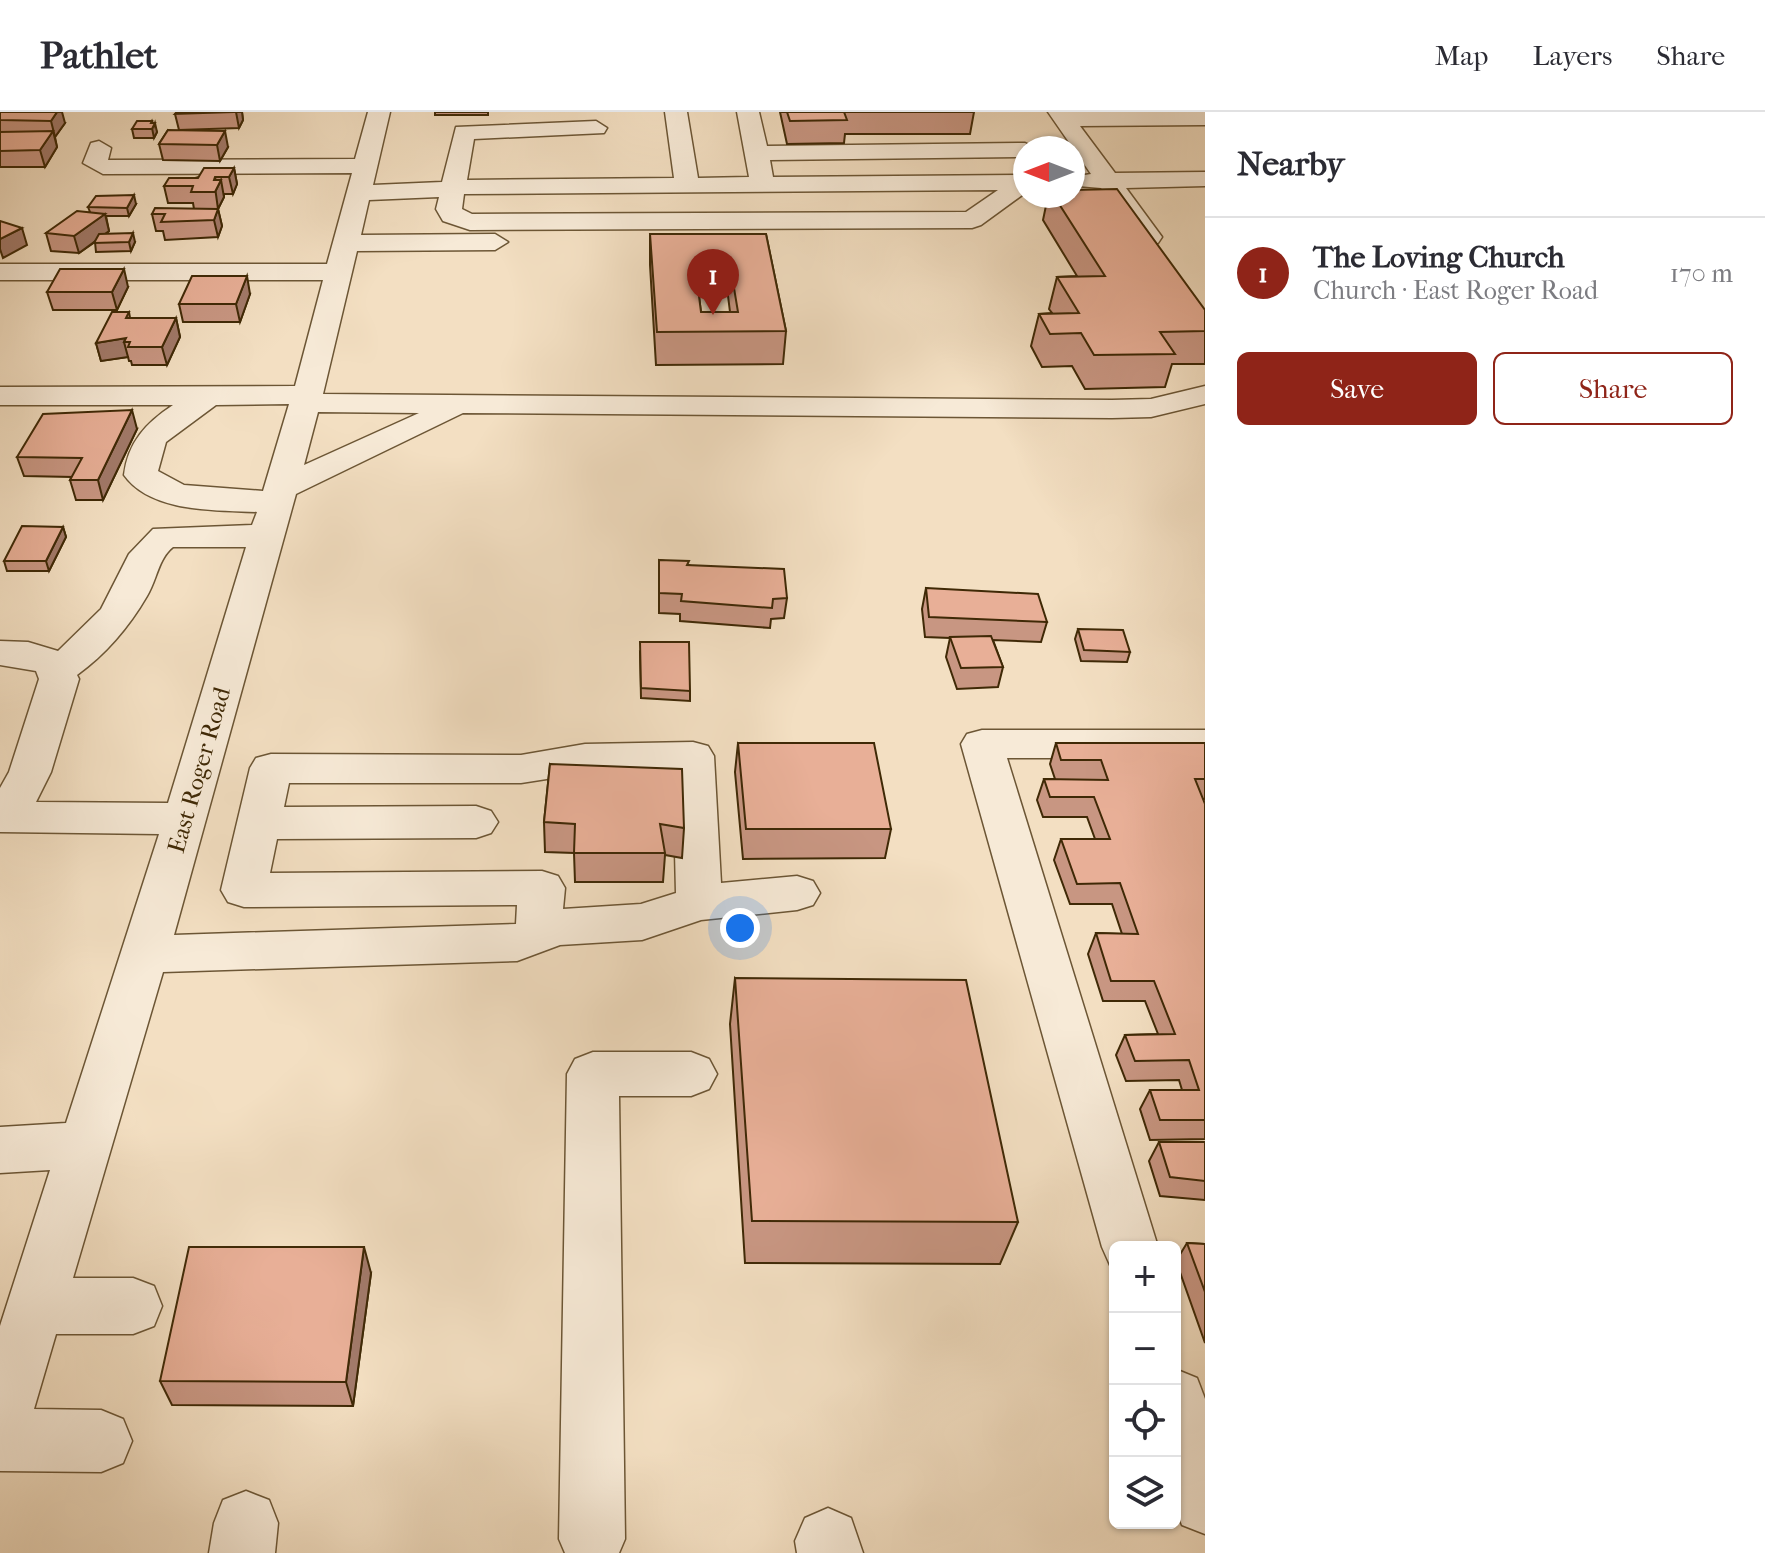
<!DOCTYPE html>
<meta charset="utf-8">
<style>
body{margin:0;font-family:"IM FELL French Canon",serif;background:#f2f2f3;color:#2b2b33}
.controls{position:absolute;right:24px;bottom:24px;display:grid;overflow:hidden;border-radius:12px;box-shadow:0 2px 6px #0004}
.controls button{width:72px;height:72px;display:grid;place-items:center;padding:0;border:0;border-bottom:2px solid #e1e1e2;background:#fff;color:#2b2b33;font:40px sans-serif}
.compass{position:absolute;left:1013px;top:24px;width:72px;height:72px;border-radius:50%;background:#fff;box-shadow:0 2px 6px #0004;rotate:270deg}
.you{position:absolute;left:740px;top:816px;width:28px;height:28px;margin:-20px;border:6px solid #fff;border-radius:50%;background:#1a73e8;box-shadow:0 0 0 12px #1a73e833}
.badge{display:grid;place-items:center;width:52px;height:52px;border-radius:50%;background:#8f2418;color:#fff;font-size:26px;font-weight:700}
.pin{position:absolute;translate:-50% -66px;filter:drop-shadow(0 2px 4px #0008)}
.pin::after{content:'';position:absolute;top:42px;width:28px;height:24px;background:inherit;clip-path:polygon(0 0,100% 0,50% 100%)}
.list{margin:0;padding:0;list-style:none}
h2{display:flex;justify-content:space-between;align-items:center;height:104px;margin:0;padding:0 32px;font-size:34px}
h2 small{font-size:26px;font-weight:400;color:#7c7c81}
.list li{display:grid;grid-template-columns:52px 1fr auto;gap:24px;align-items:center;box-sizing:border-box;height:112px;padding:0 32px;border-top:2px solid #e1e1e2}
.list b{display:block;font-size:30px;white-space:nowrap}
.list p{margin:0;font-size:26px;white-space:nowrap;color:#7c7c81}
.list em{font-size:26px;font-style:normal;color:#7c7c81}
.actions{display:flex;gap:16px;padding:24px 32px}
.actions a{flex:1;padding:18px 0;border:2px solid #8f2418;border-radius:12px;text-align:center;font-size:28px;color:#8f2418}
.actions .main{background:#8f2418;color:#fff}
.icon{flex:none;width:44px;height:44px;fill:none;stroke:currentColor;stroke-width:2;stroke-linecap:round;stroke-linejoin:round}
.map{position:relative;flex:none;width:1205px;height:1441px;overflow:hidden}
header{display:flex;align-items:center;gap:48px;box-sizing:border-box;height:112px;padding:0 40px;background:#fff;border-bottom:2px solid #e1e1e2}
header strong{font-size:38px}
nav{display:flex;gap:44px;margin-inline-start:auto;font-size:28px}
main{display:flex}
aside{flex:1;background:#fff}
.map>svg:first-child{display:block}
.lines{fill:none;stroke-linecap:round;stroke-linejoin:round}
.minor-casing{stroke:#6c5635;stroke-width:3}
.minor{fill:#f7ead7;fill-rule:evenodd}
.wall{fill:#c89682;stroke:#3f2906;stroke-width:2;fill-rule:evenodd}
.shaded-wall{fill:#a27a6a;stroke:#3f2906;stroke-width:2}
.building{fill:#e8af97;stroke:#3f2906;stroke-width:2;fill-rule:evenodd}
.labels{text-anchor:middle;stroke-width:6;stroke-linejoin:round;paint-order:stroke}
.street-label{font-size:24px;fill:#3f2906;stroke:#f7ead7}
</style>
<header>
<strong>Pathlet</strong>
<nav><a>Map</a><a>Layers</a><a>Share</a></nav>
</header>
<main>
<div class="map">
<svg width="1205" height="1441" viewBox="0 0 1205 1441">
<rect width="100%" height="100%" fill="#f3dfc2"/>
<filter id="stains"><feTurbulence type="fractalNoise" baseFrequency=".0025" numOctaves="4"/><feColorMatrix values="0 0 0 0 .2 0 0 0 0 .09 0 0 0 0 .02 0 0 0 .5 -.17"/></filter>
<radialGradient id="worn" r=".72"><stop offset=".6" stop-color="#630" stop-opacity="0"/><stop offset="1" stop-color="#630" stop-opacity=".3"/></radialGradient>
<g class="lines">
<defs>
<g id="minor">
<path d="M 368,0 L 390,0 L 373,73 L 442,70 L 456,15 L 596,9 L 607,16 L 604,21 L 474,27 L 467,68 L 674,66 L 665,0 L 687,0 L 698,66 L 749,65 L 737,0 L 759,0 L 767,34 L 1025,31 L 1035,36 L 1025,36 L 1025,45 L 770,48 L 773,65 L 1025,63 L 1025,81 L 981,113 L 972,116 L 470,118 L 443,109 L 436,97 L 439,85 L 369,88 L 361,123 L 495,122 L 508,130 L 495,138 L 357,139 L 323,282 L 1112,288 L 1151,287 L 1205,274 L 1205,292 L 1151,305 L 1112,306 L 463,301 L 296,382 L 174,823 L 516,812 L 517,793 L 244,795 L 228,790 L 221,778 L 250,656 L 256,646 L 271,642 L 521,643 L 585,632 L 693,630 L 708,634 L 714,644 L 721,771 L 797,764 L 813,769 L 820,781 L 813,793 L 797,798 L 701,808 L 642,828 L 560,833 L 517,849 L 163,860 L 73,1166 L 133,1166 L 154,1174 L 162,1194 L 154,1214 L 133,1222 L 56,1222 L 34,1297 L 101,1298 L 123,1307 L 132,1329 L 123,1351 L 101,1360 L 0,1359 L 0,1214 L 50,1058 L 0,1061 L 0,1015 L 66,1011 L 159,722 L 0,720 L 0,676 L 9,660 L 39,567 L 36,559 L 0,553 L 0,529 L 28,530 L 58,539 L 101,497 L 129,442 L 153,417 L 252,413 L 257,400 C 216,398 151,401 124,363 C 128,330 146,311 173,293 L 0,293 L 0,275 L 295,274 L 323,168 L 0,168 L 0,152 L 327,152 L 352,61 L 103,62 L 83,51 L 91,31 L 99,29 L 111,36 L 108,48 L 355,47 ZM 998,78 L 966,100 L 472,102 L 462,97 L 464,82 ZM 289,292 L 263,379 L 184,373 L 158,359 L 166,330 L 216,293 ZM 318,300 L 419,301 L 304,353 ZM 173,435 L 246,435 L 168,691 L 36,690 L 51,660 L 79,567 L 77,563 C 106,542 129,515 147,484 C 157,468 158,447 173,435 ZM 673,658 L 676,781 L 641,792 L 563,797 L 565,776 L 558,764 L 542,759 L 270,761 L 277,727 L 476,726 L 491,721 L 498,710 L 491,699 L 476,694 L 284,695 L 289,671 L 521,671 L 585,661 Z"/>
<path d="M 1048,0 L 1205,0 L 1205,13 L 1080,14 L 1115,61 L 1205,60 L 1205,74 L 1126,76 L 1162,125 L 1158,131 L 1140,131 L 1101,76 L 1078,74 L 1075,69 L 1078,64 L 1091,62 Z"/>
<path d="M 982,618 L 1205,618 L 1205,646 L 1007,646 L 1158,1135 L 1115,1135 L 1115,1155 L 1110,1153 L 1102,1135 L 961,632 L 967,622 Z"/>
<path d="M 593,940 L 691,940 L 709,947 L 717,962 L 709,977 L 691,984 L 619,984 L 625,1427 L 619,1441 L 565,1441 L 559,1427 L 567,962 L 575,947 Z"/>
<path d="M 1175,1257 L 1197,1266 L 1205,1287 L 1205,1422 L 1182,1413 L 1175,1395 Z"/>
<path d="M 246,1379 L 269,1388 L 278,1411 L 275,1441 L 209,1441 L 214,1411 L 223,1388 Z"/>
<path d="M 828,1396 L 851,1406 L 863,1441 L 797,1441 L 795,1429 L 805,1406 Z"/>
</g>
</defs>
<use href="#minor" class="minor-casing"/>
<use href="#minor" class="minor"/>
</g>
<g class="wall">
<path d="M 0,0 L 65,11 L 55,25 L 57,35 L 45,55 L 0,55 Z"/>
<path d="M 177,0 L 242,0 L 243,8 L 239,16 L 179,18 L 175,2 Z"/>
<rect x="435" y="0" width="53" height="3"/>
<path d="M 780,0 L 974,0 L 970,22 L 845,22 L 844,31 L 787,32 Z"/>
<path d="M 153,11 L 157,20 L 154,26 L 134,26 L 132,17 Z"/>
<path d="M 168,18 L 228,35 L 220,49 L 163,48 L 159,32 Z"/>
<path d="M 234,56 L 237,72 L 233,82 L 224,82 L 224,85 L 218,97 L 222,114 L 218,125 L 165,128 L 163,119 L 156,119 L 152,102 L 194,97 L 193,91 L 168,91 L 164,74 Z"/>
<path d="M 1048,84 L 1073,84 L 1205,198 L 1205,252 L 1172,252 L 1165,275 L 1085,277 L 1072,254 L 1042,255 L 1031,234 L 1039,202 L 1052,201 L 1049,197 L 1057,165 L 1077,164 L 1043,108 Z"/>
<path d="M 136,92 L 129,104 L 106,104 L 109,119 L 106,122 L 135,130 L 131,139 L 96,140 L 95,130 L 79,141 L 51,139 L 46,121 L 90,100 L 88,95 Z"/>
<path d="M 650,122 L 766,122 L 786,219 L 783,252 L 656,253 L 650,153 ZM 699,184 L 728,184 L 730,200 L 701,200 Z"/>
<path d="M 128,175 L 117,198 L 53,198 L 47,180 Z"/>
<path d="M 250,182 L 240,210 L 183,210 L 179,192 Z"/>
<path d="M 129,200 L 130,206 L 176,206 L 180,225 L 167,253 L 132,253 L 131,249 L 129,249 L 128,245 L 101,249 L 96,231 Z"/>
<path d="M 137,317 L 103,388 L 76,388 L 70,368 L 72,365 L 24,364 L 17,345 Z"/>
<path d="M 63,415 L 66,425 L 49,459 L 7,459 L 4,449 Z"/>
<path d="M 659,448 L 689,453 L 787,486 L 784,506 L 771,507 L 770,516 L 680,509 L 680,502 L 659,501 Z"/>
<path d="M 926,476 L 1047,510 L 1041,530 L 993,528 L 1003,555 L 998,575 L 957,577 L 946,545 L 950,526 L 925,525 L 922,497 Z"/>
<path d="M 1078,517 L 1130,540 L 1127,550 L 1081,549 L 1075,527 Z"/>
<path d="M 640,540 L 690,579 L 690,589 L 641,586 Z"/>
<path d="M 738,631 L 891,717 L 885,746 L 743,747 L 735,660 Z"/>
<path d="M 1056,631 L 1205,631 L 1205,687 L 1203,687 L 1205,692 L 1205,1027 L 1150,1028 L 1140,997 L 1150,978 L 1182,978 L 1179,968 L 1126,969 L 1116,943 L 1125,923 L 1158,922 L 1145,889 L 1103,889 L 1088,842 L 1096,821 L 1122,822 L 1112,792 L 1070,792 L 1054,748 L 1061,727 L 1095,727 L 1087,705 L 1043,705 L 1037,688 L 1044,667 L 1055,667 L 1050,652 Z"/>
<path d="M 550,652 L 684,716 L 682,746 L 665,743 L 663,770 L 575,770 L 574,741 L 545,740 L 544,710 Z"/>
<path d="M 735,866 L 1018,1110 L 1000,1152 L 745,1151 L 730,912 Z"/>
<path d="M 1159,1030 L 1205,1030 L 1205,1088 L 1160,1084 L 1149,1049 Z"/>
<path d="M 1187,1131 L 1205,1132 L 1205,1231 L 1176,1149 Z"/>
<path d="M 371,1161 L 353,1294 L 172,1293 L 160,1269 Z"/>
</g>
<g class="shaded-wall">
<path d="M 57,0 L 62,0 L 65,11 L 55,25 L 51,9 Z"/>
<path d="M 236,0 L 242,0 L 243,8 L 239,16 Z"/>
<path d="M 152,9 L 154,14 L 155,11 L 157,20 L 154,26 L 151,11 Z"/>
<path d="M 53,19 L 57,35 L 45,55 L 40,38 Z"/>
<path d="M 225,19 L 228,35 L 220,49 L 217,33 Z"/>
<path d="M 234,56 L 237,72 L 233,82 L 229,65 Z"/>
<path d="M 215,65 L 217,76 L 221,68 L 224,85 L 218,97 L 214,68 Z"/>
<path d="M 134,83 L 136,92 L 129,104 L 127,96 Z"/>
<path d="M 218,97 L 222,114 L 218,125 L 214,108 Z"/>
<path d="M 105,102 L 109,119 L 79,141 L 74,124 Z"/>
<path d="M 22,116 L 27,133 L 3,146 L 0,137 L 0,127 Z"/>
<path d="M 133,121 L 135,130 L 131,139 L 129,130 Z"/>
<path d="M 124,157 L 128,175 L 117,198 L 112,180 Z"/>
<path d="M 247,164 L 250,182 L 240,210 L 236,192 Z"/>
<path d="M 176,206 L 180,225 L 167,253 L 162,235 Z"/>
<path d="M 126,226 L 124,230 L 128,245 L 101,249 L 96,231 Z"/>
<path d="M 132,298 L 137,317 L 103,388 L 98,368 Z"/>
<path d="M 63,415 L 66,425 L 49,459 L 46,449 Z"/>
<path d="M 364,1135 L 371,1161 L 353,1294 L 346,1270 Z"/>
</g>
<g class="building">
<path d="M 0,0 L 57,0 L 51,9 L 0,8 Z"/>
<path d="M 177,0 L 234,0 L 175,2 Z"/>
<path d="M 787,0 L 844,0 L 847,8 L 790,9 Z"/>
<path d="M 137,9 L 152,9 L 151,11 L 155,11 L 152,17 L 132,17 Z"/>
<path d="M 168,18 L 225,19 L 217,33 L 159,32 Z"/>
<path d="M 53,19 L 40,38 L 0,39 L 0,20 Z"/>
<path d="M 204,56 L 234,56 L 229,65 L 215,65 L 214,68 L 221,68 L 215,80 L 191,80 L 193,74 L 164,74 L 169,66 L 198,66 Z"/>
<path d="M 1117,77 L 1205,198 L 1205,219 L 1160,220 L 1175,242 L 1094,243 L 1081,221 L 1050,222 L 1039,202 L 1079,201 L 1057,165 L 1105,164 L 1054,84 L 1073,84 L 1073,78 Z"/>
<path d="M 134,83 L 127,96 L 88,95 L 96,84 Z"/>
<path d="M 155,96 L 218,97 L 214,108 L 161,110 L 165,102 L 152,102 Z"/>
<path d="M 77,99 L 105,102 L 74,124 L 46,121 Z"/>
<path d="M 0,109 L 22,116 L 0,127 Z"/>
<path d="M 133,121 L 129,130 L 94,131 L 99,122 Z"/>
<path d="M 650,122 L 766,122 L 786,219 L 657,220 ZM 695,152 L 730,152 L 738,200 L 701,200 Z"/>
<path d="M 60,157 L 124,157 L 112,180 L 47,180 Z"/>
<path d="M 192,164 L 247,164 L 236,192 L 179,192 Z"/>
<path d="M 112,200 L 129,200 L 126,206 L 176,206 L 162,235 L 128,235 L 130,230 L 124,230 L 126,226 L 96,231 Z"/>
<path d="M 132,298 L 98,368 L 70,368 L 82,346 L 17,345 L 43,302 Z"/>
<path d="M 22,414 L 63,415 L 46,449 L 4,449 Z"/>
<path d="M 659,448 L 689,449 L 687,453 L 784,457 L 787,486 L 773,487 L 772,496 L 681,489 L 682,482 L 659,481 Z"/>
<path d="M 926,476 L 1038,482 L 1047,510 L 929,505 Z"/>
<path d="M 1078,517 L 1123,518 L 1130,540 L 1084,538 Z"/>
<path d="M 991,524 L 1003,555 L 961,556 L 950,525 Z"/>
<path d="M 640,530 L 689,530 L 690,579 L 641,576 Z"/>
<path d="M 738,631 L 874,631 L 891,717 L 746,717 Z"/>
<path d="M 1056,631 L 1205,631 L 1205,667 L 1195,667 L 1205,692 L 1205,1008 L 1160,1008 L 1150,978 L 1199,978 L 1189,948 L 1135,949 L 1125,923 L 1175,922 L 1154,869 L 1111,869 L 1096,821 L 1138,822 L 1120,771 L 1077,772 L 1061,727 L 1110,727 L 1094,685 L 1050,685 L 1044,667 L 1108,668 L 1101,648 L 1061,648 Z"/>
<path d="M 550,652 L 682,657 L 684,716 L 660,712 L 665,741 L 574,741 L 575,712 L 544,710 Z"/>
<path d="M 735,866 L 966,868 L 1018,1110 L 752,1109 Z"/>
<path d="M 1159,1030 L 1205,1030 L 1205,1069 L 1170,1065 Z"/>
<path d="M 1187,1131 L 1205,1132 L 1205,1180 Z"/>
<path d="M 189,1135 L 364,1135 L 346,1270 L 160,1269 Z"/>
</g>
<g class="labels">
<g class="street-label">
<text transform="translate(199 658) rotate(-74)" y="8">East Roger Road</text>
</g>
</g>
<rect width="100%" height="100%" filter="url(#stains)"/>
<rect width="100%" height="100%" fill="url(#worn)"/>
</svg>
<div class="controls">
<button>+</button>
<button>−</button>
<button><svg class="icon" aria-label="locate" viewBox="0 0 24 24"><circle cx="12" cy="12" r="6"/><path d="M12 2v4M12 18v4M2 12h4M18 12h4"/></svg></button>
<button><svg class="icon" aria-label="layers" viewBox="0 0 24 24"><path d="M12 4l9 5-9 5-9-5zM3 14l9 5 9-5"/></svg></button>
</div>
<svg class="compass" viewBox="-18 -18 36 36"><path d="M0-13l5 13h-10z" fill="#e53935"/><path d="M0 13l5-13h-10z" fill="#7c7c81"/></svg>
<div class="you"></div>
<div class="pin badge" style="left:713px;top:203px">1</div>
</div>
<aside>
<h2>Nearby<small></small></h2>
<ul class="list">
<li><span class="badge">1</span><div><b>The Loving Church</b><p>Church · East Roger Road</p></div><em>170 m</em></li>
</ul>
<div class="actions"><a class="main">Save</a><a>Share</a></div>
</aside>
</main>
